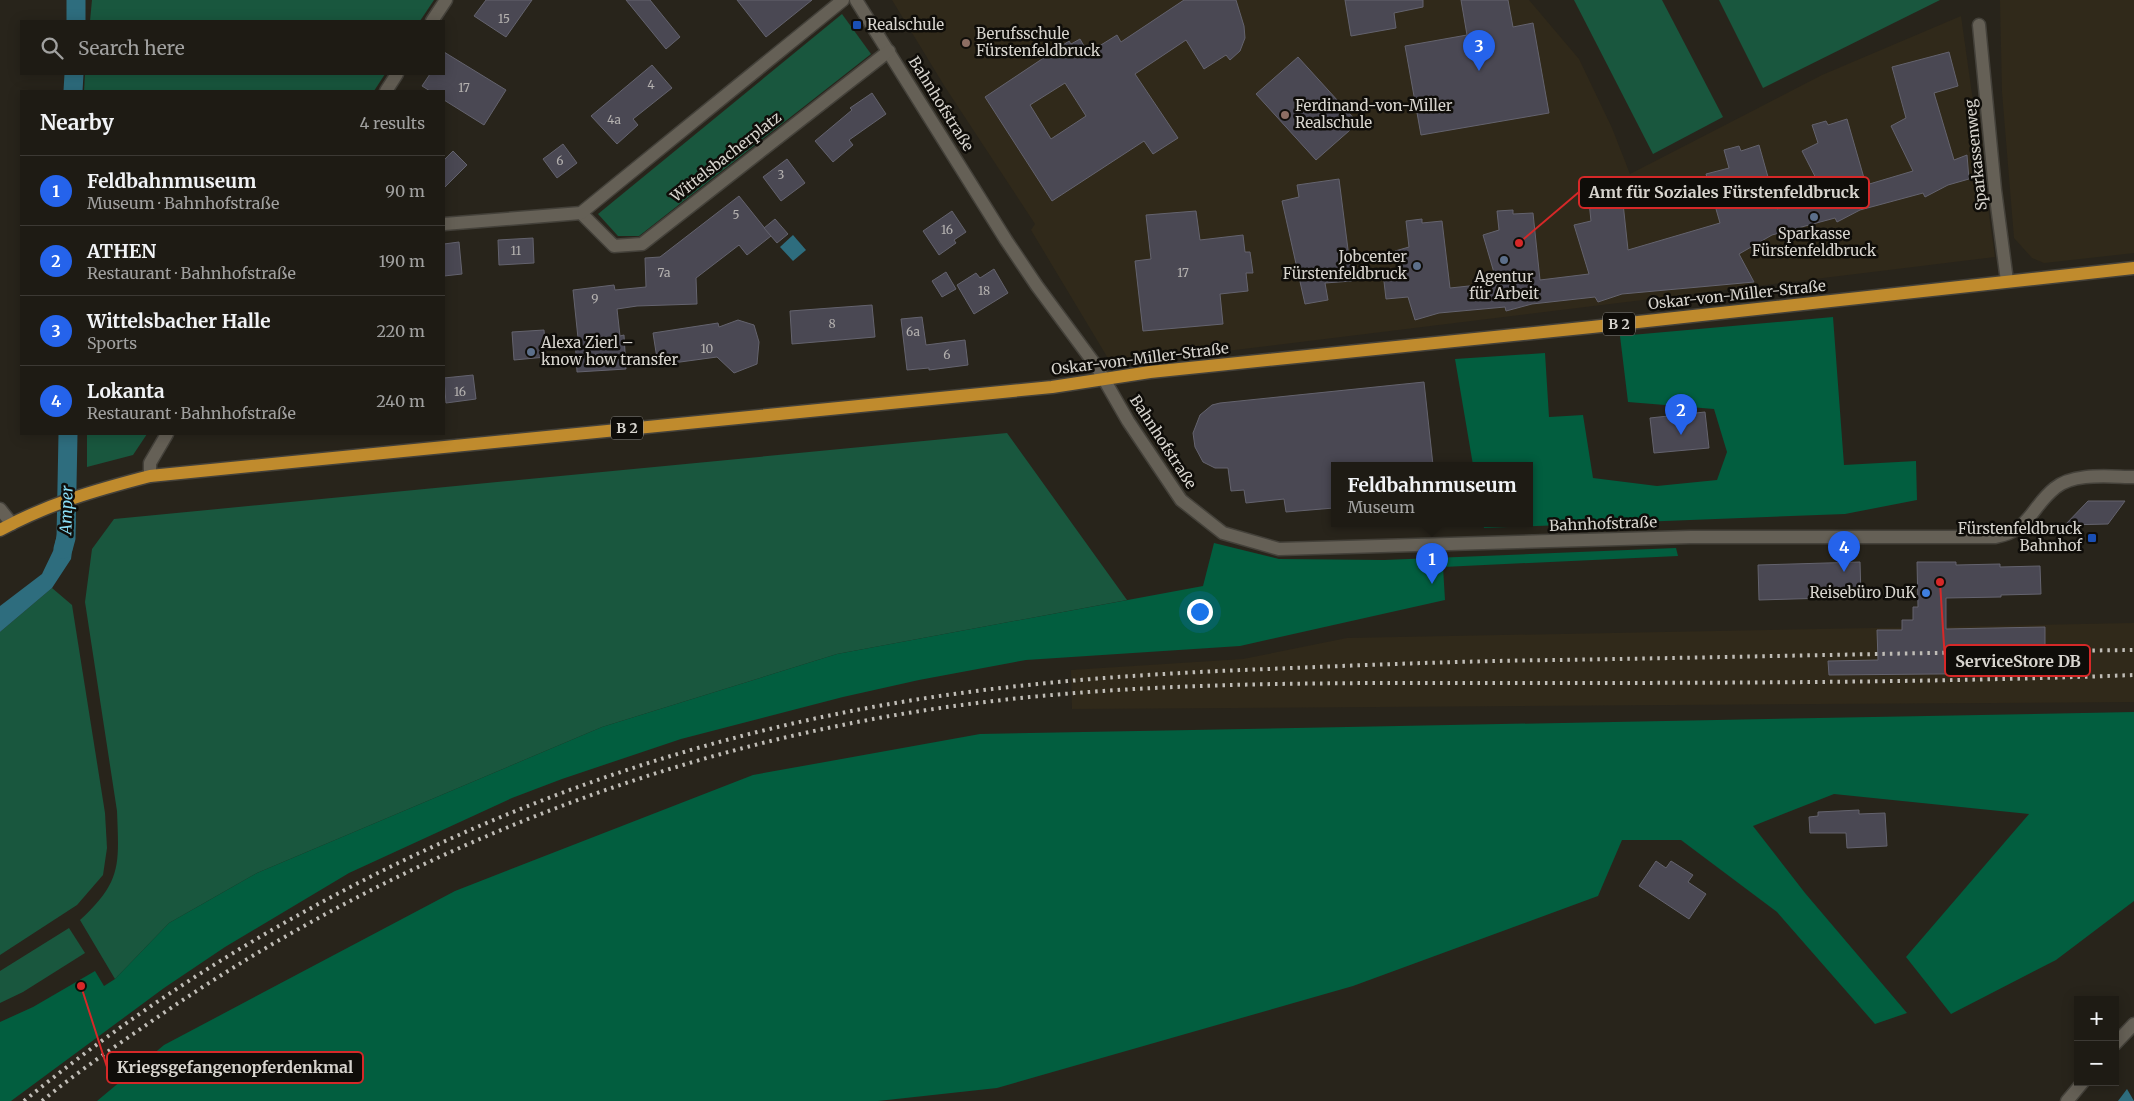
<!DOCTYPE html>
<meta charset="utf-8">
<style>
body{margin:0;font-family:Merriweather,serif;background:#26241d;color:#f1f3f6}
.controls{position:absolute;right:15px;bottom:15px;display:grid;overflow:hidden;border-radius:0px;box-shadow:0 2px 12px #0003}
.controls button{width:45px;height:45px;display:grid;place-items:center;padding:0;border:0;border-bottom:1px solid #3c3934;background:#1e1b14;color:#f1f3f6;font:25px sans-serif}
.you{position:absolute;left:1199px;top:611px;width:18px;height:18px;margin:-12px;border:4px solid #fff;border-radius:50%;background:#1a73e8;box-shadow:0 0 0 8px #1a73e833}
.badge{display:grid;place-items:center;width:32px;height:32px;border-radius:50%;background:#2563eb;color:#fff;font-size:16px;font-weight:700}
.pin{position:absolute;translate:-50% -41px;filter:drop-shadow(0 1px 2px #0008)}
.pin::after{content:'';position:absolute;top:26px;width:18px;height:15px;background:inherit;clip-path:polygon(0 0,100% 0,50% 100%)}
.popup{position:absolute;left:1331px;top:462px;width:202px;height:65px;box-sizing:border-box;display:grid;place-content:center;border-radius:0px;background:#1e1b14;filter:drop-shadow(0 1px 4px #0005);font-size:16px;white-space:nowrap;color:#a1a1a0}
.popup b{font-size:19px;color:#f1f3f6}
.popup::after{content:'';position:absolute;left:50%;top:100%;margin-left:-10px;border:10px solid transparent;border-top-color:#1e1b14}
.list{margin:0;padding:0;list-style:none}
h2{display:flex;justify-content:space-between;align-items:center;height:65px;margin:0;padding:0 20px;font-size:21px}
h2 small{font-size:16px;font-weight:400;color:#a1a1a0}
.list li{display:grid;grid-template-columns:32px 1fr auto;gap:15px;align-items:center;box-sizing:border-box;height:70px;padding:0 20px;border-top:1px solid #3c3934}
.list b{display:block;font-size:19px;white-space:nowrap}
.list p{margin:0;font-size:16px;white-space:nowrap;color:#a1a1a0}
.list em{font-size:16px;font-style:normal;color:#a1a1a0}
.icon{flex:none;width:28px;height:28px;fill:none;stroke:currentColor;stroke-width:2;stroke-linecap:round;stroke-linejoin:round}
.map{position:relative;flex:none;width:2134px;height:1101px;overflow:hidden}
.search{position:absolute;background:#1e1b14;box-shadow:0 2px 12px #0003;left:20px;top:20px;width:425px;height:55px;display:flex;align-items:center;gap:12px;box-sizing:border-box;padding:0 18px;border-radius:0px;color:#a1a1a0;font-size:19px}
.panel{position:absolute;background:#1e1b14;box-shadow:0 2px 12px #0003;left:20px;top:90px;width:425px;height:345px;border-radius:0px}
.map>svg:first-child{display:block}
.built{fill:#30291a}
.green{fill:#19573e}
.forest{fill:#025e3f}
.water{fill:#2e6d7e}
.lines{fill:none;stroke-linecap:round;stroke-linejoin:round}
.canal{stroke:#2e6d7e;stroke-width:19}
.building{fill:#4a4853;stroke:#64636e;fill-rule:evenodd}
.street-casing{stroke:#44413a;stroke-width:15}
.primary-casing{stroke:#44413a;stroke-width:15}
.street{stroke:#656056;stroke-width:12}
.primary{stroke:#c08b2d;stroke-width:12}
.rail{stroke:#c0bdb7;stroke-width:4;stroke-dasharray:2.5 5;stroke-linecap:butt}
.transit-dot{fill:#1a4fb4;stroke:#0f0d09;stroke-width:2}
.education-dot{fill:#8d6e63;stroke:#0f0d09;stroke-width:2}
.service-dot{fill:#5c6f8a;stroke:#0f0d09;stroke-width:2}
.shop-dot{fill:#3f7fe0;stroke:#0f0d09;stroke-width:2}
.labels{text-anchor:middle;stroke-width:5;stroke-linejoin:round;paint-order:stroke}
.number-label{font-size:12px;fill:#b4b1af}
.shield{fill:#0f0d09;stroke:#9b9893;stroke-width:1}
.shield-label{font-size:14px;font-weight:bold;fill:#d7d4ce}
.poi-label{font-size:15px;fill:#d7d4ce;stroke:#0f0d09;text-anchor:start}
.street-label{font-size:15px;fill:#d7d4ce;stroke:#0f0d09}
.water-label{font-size:16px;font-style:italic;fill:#8addf5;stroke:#0f0d09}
.leader{fill:none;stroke:#d62828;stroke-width:2}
.callout-dot{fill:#d62828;stroke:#0f0d09;stroke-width:2}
.callout{fill:#0f0d09;stroke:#d62828;stroke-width:2}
.callout-label{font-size:16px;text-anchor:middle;font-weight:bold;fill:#d7d4ce}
</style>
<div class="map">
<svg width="2134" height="1101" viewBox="0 0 2134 1101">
<rect width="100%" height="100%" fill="#28241b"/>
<g class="built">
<path d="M 892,0 L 1529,0 L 1579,59 L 1612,128 L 1630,174 L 1822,75 L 1961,16 L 1995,257 L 1112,365 L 1031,230 L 1035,224 L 945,87 Z"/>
<path d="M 2000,0 L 2134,0 L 2134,253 L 2044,263 L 2032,258 L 2014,238 L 2002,92 Z"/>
<path d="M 2134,623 L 2134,702 L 1072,709 L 1071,670 L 1243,659 L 1347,638 Z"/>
</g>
<g class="green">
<path d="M 92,0 L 434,0 L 420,21 L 90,21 Z"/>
<path d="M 1574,0 L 1662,0 L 1723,117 L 1653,154 Z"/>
<path d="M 1719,0 L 1940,0 L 1763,88 Z"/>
<path d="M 842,14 L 871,54 L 639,236 L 618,236 L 598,214 Z"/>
<path d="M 85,74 L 385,74 L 374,91 L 84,91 Z"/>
<path d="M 1007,433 L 1127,600 L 837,654 L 602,727 L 257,873 L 169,923 L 115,979 L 80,920 C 122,881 119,865 117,811 L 85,602 L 92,549 L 114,519 Z"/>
<path d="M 87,434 L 147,434 L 133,455 L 87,467 Z"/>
<path d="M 52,588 L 72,605 L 105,813 L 107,848 L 103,875 L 77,905 L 0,955 L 0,632 Z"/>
<path d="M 69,928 L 85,953 L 23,992 L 0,1003 L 0,971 Z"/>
</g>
<g class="forest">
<path d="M 1833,317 L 1844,465 L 1916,461 L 1917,500 L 1845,514 L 1484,528 L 1483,523 L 1530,523 L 1530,465 L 1473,465 L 1455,359 L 1545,353 L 1549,417 L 1583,415 L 1593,478 L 1657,486 L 1717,480 L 1727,452 L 1714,409 L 1628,402 L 1620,336 Z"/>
<path d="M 1214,543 L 1279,559 L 1384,560 L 1676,548 L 1678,556 L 1443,567 L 1445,600 L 1240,646 L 1026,660 L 919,680 L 843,697 L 681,739 L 562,779 L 512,798 L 349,873 L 225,947 L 164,988 L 11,1101 L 0,1101 L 0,1022 L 33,1007 L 95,971 L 104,986 L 115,979 L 169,923 L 257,873 L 602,727 L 837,654 L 1203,586 Z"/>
<path d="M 2134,712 L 2134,901 L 2056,960 L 1951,1014 L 1906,957 L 2029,814 L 1834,794 L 1753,826 L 1805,893 L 1907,1013 L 1875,1024 L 1777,912 L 1681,840 L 1622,840 L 1598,896 L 1353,986 L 997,1088 L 878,1101 L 97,1101 L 164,1045 L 455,891 L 753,775 L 980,734 Z"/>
</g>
<g class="water">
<path d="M 793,235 L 806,250 L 793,261 L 780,247 Z"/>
<path d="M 76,521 L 71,559 L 52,588 L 0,632 L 0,606 L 42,574 L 54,549 L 58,529 Z"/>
<path d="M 2127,1089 L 2134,1101 L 2118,1101 Z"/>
</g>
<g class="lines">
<g class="canal">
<path d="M 76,21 L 76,0"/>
<path d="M 73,91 L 74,74"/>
<path d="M 63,549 L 66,538 L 68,434"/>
</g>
</g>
<g class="building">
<path d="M 486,0 L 532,0 L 506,37 L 474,16 Z"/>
<path d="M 626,0 L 650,0 L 680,37 L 666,49 Z"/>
<path d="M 737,0 L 812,0 L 766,37 Z"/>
<path d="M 1184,0 L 1236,0 L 1244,26 L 1245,38 L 1240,51 L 1230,60 L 1226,55 L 1204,69 L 1186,40 L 1135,74 L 1178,138 L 1153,154 L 1144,141 L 1052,201 L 985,97 L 1069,41 L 1071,44 L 1080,39 L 1088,53 L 1117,35 L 1121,42 ZM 1065,83 L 1086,116 L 1051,139 L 1030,105 Z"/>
<path d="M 1345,0 L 1423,0 L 1423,7 L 1394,13 L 1396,28 L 1351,36 Z"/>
<path d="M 1461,0 L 1508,0 L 1513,27 L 1533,23 L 1549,113 L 1421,135 L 1405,46 L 1467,35 Z"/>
<path d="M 444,52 L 506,90 L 484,125 L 444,100 L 444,91 L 430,91 L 422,86 L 430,74 L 444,74 Z"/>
<path d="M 1949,52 L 1958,86 L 1934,93 L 1954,160 L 1967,155 L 1969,179 L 1948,185 L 1925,197 L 1923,193 L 1860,210 L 1837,222 L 1835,218 L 1772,235 L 1739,254 L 1754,282 L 1622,294 L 1598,302 L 1595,297 L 1532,304 L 1506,311 L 1505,307 L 1439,313 L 1415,320 L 1408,297 L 1386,299 L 1383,273 L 1401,272 L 1395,251 L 1409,247 L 1406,221 L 1422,219 L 1422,223 L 1442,221 L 1450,288 L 1497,283 L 1483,235 L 1499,230 L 1497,211 L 1513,210 L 1513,214 L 1533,213 L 1540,280 L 1589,274 L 1574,225 L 1591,221 L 1589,202 L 1603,201 L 1605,205 L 1623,203 L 1628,250 L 1720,223 L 1706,174 L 1729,168 L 1724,150 L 1739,146 L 1741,151 L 1759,145 L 1777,209 L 1825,196 L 1802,151 L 1818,143 L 1812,125 L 1826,121 L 1828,125 L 1847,119 L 1866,185 L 1913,171 L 1891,126 L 1906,118 L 1892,67 Z"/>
<path d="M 1298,57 L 1358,123 L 1316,160 L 1256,94 Z"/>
<path d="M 652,65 L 672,88 L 633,119 L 638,125 L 617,144 L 591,116 Z"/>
<path d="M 872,93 L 886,114 L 849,140 L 853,145 L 833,162 L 815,141 L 852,110 L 850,108 Z"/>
<path d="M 563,144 L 577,163 L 557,178 L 543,159 Z"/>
<path d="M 453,151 L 467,165 L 444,188 L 444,160 Z"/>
<path d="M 787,159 L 805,183 L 781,201 L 763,177 Z"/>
<path d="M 1339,179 L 1352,281 L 1325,283 L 1328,300 L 1305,304 L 1282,201 L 1299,197 L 1297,185 Z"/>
<path d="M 739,196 L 771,236 L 747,255 L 739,245 L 696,278 L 697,304 L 637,306 L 617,309 L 620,336 L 624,335 L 626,369 L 577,372 L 575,338 L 578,338 L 573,290 L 614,285 L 615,290 L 646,287 L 645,258 L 660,257 Z"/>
<path d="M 952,211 L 966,232 L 954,240 L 956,243 L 939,255 L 923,231 Z"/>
<path d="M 1196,211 L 1200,240 L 1243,235 L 1245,252 L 1250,252 L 1253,273 L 1246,273 L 1248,291 L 1220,294 L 1223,324 L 1143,331 L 1135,261 L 1151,259 L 1146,215 Z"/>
<path d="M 775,219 L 788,234 L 777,243 L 764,228 Z"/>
<path d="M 533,238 L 534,263 L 499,265 L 498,240 Z"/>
<path d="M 459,242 L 462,274 L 444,276 L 444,244 Z"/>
<path d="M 994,269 L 1008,293 L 974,314 L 957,285 L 976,273 L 980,278 Z"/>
<path d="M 946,272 L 956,289 L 942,297 L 932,281 Z"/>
<path d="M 872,305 L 875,337 L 792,344 L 790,311 Z"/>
<path d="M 922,317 L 926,345 L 965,340 L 968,365 L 929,370 L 929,368 L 907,370 L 901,319 Z"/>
<path d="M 738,320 L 754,325 L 759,342 L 757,364 L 734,373 L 717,357 L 658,365 L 653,333 L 718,323 L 719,327 Z"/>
<path d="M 544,330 L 546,357 L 514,360 L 512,332 Z"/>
<path d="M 473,375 L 476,399 L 446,403 L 444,378 Z"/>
<path d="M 1424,382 L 1433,465 L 1334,465 L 1334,508 L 1286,512 L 1284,499 L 1246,503 L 1244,490 L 1231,491 L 1228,468 L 1215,468 L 1203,462 L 1195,447 L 1193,433 L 1200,415 L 1212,405 L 1220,403 Z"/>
<path d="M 1705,412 L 1709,448 L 1654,453 L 1650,418 Z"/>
<path d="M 2088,501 L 2125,501 L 2108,524 L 2065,525 Z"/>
<path d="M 1860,562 L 1861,597 L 1759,600 L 1758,565 Z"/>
<path d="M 1917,562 L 1956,562 L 1956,565 L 2000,564 L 2000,567 L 2040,566 L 2041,594 L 2001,595 L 2001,597 L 1946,598 L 1946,629 L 2045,627 L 2045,673 L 1829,675 L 1828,661 L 1878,660 L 1877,630 L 1902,630 L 1902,620 L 1913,620 L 1913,607 L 1918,607 Z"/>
<path d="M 1859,810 L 1859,814 L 1885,813 L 1887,846 L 1847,848 L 1846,833 L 1810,833 L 1809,817 L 1818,816 L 1818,812 Z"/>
<path d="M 1656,861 L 1666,868 L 1671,861 L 1693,875 L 1688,882 L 1706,894 L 1689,919 L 1639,886 Z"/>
</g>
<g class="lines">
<defs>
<g id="street">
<path d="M 856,0 L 1006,240 L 1037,286 L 1097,367 L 1128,421 L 1181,500 L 1223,533 L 1279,549 L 1690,537 L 1995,537 C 2030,531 2031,507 2055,488 C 2074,472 2111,477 2134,477"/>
<path d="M 432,21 L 446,0"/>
<path d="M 1979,25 L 1995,190 L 2007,281"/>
<path d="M 386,91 L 397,74"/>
<path d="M 581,213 L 614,246 L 642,244 L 889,51"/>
<path d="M 444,224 L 581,213 L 843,0"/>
<path d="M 150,476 L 150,463 L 167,434"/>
<path d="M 0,509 L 12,524"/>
<path d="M 2115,1044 L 2134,1024"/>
<path d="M 2067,1101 L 2083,1082"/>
</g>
<path id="primary" d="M 0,530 C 50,503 96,490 150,476 L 1052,387 L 1150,372 L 1592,327 L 2134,268"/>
</defs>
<use href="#street" class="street-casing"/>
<use href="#primary" class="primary-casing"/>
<use href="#street" class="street"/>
<use href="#primary" class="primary"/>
<g class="rail">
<path d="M 24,1101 C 244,921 517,786 795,723 C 951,687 1108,675 1268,669 C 1364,665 1460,661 1557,660 C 1749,657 1942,652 2134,650"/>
<path d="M 42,1101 C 76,1073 113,1048 149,1023 C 379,863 649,752 927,710 C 1115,681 1307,683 1497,683 C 1709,683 1922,683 2134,675"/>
</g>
</g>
<g class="transit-dot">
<rect x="852" y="20" width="10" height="10" rx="2.5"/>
<rect x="2087" y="533" width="10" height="10" rx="2.5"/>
</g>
<g class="education-dot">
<circle cx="966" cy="43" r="5"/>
<circle cx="1285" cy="115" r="5"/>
</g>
<g class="service-dot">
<circle cx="1814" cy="217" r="5"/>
<circle cx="1504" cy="260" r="5"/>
<circle cx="1417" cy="266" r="5"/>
<circle cx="531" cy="352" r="5"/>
</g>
<circle class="shop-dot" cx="1926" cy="593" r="5"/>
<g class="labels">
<g class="number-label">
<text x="504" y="23">15</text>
<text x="651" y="89">4</text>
<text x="464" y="92">17</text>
<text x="614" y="124">4a</text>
<text x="560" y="165">6</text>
<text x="781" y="179">3</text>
<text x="736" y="219">5</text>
<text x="947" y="234">16</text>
<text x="516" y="255">11</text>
<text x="664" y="277">7a</text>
<text x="1183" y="277">17</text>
<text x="984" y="295">18</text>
<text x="595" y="303">9</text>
<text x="832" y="328">8</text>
<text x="913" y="336">6a</text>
<text x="707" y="353">10</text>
<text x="947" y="359">6</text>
<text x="460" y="396">16</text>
</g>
<g class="shield">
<rect x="1603" y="312.5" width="32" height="23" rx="4"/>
<rect x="611" y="416.5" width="32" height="23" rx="4"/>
</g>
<g class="shield-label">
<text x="1619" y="329">B 2</text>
<text x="627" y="433">B 2</text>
</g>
<g class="poi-label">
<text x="867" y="30">Realschule</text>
<text x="976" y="39">Berufsschule<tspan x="976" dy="17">Fürstenfeldbruck</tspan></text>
<text x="1295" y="111">Ferdinand-von-Miller<tspan x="1295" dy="17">Realschule</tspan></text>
<text x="1814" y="239" text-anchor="middle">Sparkasse<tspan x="1814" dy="17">Fürstenfeldbruck</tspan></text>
<text x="1407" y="262" text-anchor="end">Jobcenter<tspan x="1407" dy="17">Fürstenfeldbruck</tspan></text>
<text x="1504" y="282" text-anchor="middle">Agentur<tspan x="1504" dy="17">für Arbeit</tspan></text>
<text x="541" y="348">Alexa Zierl –<tspan x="541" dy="17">know how transfer</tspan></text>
<text x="2082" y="534" text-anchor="end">Fürstenfeldbruck<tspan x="2082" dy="17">Bahnhof</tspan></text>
<text x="1916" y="598" text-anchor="end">Reisebüro DuK</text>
</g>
<g class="street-label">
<text transform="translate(941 104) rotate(58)" y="5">Bahnhofstraße</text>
<text transform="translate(1976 155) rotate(-96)" y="5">Sparkassenweg</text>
<text transform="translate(726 157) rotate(-38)" y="5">Wittelsbacherplatz</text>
<text transform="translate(1737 295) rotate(-6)" y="5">Oskar-von-Miller-Straße</text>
<text transform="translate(1140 359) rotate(-7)" y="5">Oskar-von-Miller-Straße</text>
<text transform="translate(1163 442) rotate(57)" y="5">Bahnhofstraße</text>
<text transform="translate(1603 524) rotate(-2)" y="5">Bahnhofstraße</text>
</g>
<g class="water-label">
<text transform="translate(66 510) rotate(-88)" y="6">Amper</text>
</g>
</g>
<path class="leader" d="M1519 243L1579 192M1940 582L1945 661M81 986L107 1067"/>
<g class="callout-dot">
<circle cx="1519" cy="243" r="5"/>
<circle cx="1940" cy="582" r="5"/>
<circle cx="81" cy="986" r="5"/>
</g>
<g class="callout">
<rect x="1579" y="177" width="290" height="31" rx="5"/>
<rect x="1945" y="645" width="145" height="31" rx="5"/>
<rect x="107" y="1052" width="256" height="31" rx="5"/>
</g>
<g class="callout-label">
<text x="1724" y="198">Amt für Soziales Fürstenfeldbruck</text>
<text x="2018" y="667">ServiceStore DB</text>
<text x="235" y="1073">Kriegsgefangenopferdenkmal</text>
</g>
</svg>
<div class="controls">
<button>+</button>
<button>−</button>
</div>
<div class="you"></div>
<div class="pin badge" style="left:1432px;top:584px">1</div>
<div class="popup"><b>Feldbahnmuseum</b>Museum</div>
<div class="pin badge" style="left:1681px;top:435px">2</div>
<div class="pin badge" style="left:1479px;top:71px">3</div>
<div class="pin badge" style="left:1844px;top:572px">4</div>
<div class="search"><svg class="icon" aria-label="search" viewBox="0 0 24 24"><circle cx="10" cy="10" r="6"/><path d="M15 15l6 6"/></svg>Search here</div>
<section class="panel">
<h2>Nearby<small>4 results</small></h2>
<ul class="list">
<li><span class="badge">1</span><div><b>Feldbahnmuseum</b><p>Museum · Bahnhofstraße</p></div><em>90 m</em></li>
<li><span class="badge">2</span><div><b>ATHEN</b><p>Restaurant · Bahnhofstraße</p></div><em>190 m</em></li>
<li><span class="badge">3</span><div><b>Wittelsbacher Halle</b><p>Sports</p></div><em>220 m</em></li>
<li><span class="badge">4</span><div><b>Lokanta</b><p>Restaurant · Bahnhofstraße</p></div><em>240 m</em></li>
</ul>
</section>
</div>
